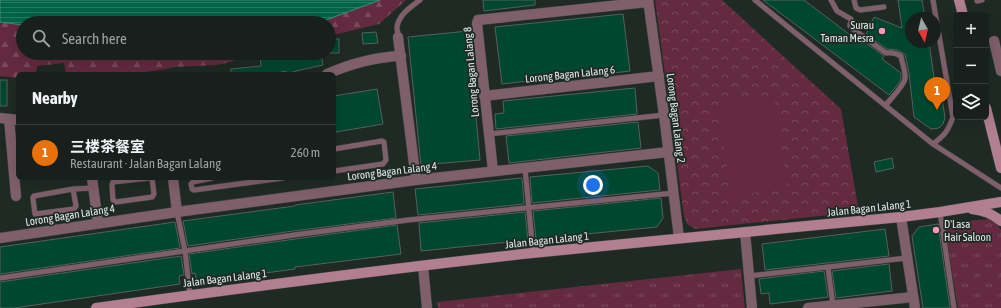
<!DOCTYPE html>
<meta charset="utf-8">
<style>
body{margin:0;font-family:"Asap Condensed","Noto Sans SC",sans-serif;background:#202825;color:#f1f3f6}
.controls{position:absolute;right:12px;top:12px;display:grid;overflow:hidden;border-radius:6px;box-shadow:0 4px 16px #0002}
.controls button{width:36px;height:36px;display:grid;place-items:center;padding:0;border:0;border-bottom:1px solid #363e3b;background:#17201c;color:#f1f3f6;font:20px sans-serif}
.compass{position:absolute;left:905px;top:12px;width:36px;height:36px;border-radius:50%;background:#17201c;box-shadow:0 4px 16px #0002;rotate:172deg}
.you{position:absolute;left:593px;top:185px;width:14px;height:14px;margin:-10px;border:3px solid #fff;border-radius:50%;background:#1a73e8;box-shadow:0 0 0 6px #1a73e833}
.badge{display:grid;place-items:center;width:26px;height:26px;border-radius:50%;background:#f09ab7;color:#fff;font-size:13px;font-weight:700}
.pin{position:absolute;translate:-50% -33px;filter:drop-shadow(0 1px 2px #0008)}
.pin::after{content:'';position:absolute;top:21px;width:14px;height:12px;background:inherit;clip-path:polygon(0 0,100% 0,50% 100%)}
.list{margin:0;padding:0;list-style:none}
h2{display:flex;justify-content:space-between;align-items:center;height:52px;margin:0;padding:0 16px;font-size:17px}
h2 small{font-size:13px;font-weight:400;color:#9ea3a3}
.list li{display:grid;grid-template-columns:26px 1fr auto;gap:12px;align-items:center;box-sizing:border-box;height:56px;padding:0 16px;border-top:1px solid #363e3b}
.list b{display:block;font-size:15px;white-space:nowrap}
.list p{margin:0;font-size:13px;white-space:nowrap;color:#9ea3a3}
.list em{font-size:13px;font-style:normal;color:#9ea3a3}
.icon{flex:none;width:22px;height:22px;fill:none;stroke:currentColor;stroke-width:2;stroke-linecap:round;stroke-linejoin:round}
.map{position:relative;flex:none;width:1001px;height:308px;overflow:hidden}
.search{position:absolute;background:#17201c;box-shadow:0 4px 16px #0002;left:16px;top:16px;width:320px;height:44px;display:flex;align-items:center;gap:10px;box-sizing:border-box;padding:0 14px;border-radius:22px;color:#9ea3a3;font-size:15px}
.panel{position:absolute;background:#17201c;box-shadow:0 4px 16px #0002;left:16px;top:72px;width:320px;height:108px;border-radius:6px}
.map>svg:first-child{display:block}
.grass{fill:url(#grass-tufts)}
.forest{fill:url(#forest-firs)}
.park{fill:url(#park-crowns)}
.garden{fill:#642a40}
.water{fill:url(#water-rules);stroke:#448c76}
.building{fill:#004730;stroke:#55615b}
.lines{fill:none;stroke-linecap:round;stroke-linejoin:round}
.service-casing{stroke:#3b4540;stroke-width:6}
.minor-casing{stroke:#3b4540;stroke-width:11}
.secondary-casing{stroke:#3b4540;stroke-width:11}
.service{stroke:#7f5f69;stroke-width:5}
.minor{stroke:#7f5f69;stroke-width:10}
.secondary{stroke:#b17f8f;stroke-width:10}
.poi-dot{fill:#f09ab7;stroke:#1f2a25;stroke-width:1.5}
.labels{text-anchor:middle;stroke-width:3.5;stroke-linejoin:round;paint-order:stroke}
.poi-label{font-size:11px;fill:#e4ebe8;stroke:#1f2a25;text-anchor:end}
.street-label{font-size:11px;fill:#e4ebe8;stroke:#1f2a25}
</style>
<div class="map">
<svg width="1001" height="308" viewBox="0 0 1001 308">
<defs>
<pattern id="grass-tufts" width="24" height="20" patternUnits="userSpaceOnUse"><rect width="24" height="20" fill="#642a40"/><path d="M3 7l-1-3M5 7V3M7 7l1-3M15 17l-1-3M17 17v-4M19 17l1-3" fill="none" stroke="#7a495c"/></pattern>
<pattern id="forest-firs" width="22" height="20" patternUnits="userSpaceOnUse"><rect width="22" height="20" fill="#642a40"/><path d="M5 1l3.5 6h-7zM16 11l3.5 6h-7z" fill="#7a495c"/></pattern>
<pattern id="park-crowns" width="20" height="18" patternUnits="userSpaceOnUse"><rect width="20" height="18" fill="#642a40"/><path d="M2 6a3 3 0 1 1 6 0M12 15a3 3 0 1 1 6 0" fill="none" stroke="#7a495c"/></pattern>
<pattern id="water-rules" width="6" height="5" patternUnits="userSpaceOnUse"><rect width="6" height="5" fill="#006445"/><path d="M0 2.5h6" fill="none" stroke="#257a60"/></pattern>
</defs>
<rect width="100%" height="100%" fill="#1f2a25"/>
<g class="grass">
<path d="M 988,219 L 994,221 L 1001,230 L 1001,308 L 958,308 L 944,223 Z"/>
<path d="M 741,269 L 745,308 L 438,308 L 437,302 Z"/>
</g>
<g class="forest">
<path d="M 380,0 L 406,0 L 379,24 L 329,36 L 329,23 L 314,23 L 326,20 Z"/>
<path d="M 0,22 L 23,25 L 23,53 L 256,53 L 226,63 L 216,65 L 175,67 L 160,70 L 128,74 L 66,74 L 64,63 L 37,66 L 36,74 L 18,74 L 18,78 L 0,76 Z"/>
</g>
<path class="park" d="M 655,0 L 722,0 L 841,109 L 859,212 L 695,229 L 687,224 L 684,216 Z"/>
<path class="garden" d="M 774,96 L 787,188 L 731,196 L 718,104 Z"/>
<path class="water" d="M 0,0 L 380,0 L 326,20 L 314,23 L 23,23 L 23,25 L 0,22 Z"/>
<g class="building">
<path d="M 483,0 L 535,0 L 535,5 L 484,11 Z"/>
<path d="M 763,0 L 804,0 L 862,44 L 863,41 L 884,56 L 882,59 L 901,73 L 901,78 L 899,83 L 889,95 Z"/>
<path d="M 898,0 L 922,0 L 925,18 L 911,18 L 911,42 L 929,42 L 937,99 L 942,98 L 945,118 L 943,124 L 939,128 L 931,129 L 914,117 L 909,73 L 905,54 L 897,50 L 887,49 L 866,34 L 874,17 L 902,28 Z"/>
<path d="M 623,14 L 630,71 L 581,77 L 580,76 L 554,79 L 554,78 L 502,84 L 495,27 Z"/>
<path d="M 468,31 L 480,160 L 421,165 L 408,37 Z"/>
<path d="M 376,32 L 378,43 L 363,44 L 362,33 Z"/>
<rect x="329" y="39" width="10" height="14"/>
<path d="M 265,53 L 268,53 L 269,56 L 282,53 L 321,53 L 323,65 L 300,70 L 286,74 L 286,71 L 273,74 L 231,74 L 231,69 L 261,66 L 260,55 Z"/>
<rect x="0" y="80" width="7" height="26"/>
<path d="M 635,88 L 637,114 L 496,129 L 495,114 L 504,113 L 503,101 Z"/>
<path d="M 377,89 L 383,124 L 336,132 L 334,123 L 334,96 Z"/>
<path d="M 638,122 L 641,148 L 509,163 L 506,136 Z"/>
<path d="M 892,158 L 894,168 L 876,172 L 874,162 Z"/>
<path d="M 648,166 L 658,173 L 660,190 L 532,203 L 530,177 Z"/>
<path d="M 521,178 L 522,178 L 524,204 L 418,215 L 415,189 Z"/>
<path d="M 393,192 L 396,218 L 293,231 L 188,246 L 183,221 L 295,206 L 295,205 Z"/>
<path d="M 661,198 L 663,218 L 657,227 L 536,239 L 533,211 Z"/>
<path d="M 525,212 L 528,240 L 421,251 L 419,223 Z"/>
<path d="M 175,222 L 180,248 L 0,274 L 0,247 Z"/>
<path d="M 938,224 L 950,308 L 923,308 L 912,236 L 919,227 Z"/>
<path d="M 397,225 L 401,254 L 295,267 L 295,269 L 197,282 L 195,273 L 192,274 L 189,254 L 295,239 Z"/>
<path d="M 885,229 L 889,256 L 765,270 L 762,244 Z"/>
<path d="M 181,256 L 184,275 L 179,276 L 180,284 L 14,308 L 0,308 L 0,282 Z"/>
<path d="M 889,264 L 892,291 L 836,298 L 832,271 Z"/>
<path d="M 824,271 L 828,297 L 770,304 L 769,293 L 761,294 L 759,279 Z"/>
</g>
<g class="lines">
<defs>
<g id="service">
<path d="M 755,0 L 793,31 L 933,144 L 1001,188"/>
<path d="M 831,0 L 837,11 L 851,19 L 851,23 L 850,24 L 850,26 L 853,29 L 886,53 C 892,52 896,53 901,56 C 902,63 906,72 905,79 C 903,87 891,98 886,105"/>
<path d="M 854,0 L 856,8 L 860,10 L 884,7"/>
<path d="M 933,0 L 953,117 C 948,131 945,135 933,144"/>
<path d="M 977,1 L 982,0"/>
<path d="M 398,37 C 398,34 397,30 397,27 C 399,14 411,7 420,0"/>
<path d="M 489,134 L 664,115"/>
<path d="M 334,149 L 382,141 L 384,142 L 386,160 L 383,164 L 334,171"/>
<path d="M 525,168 L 533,253"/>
<path d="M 149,178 L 113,182 L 112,185 L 113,200 L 116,202 L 152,197 L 154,194 L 152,178"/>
<path d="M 212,178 L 193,182 L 191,184 L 192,189 L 194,190 L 283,178"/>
<path d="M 73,189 L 76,206 L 74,209 L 35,214 L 33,199 L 33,197 L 34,196 L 73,189 L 93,188"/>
<path d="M 177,212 L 185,251 L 190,295"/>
<path d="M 940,212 L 954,308"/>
<path d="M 828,268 L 833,305"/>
<path d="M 749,276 L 907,258"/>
<path d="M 0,278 L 294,235 L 408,220 L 674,193"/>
</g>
<g id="minor">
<path d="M 648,0 L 664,115 L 679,238"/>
<path d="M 398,37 L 416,180"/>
<path d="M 994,41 L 1001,71"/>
<path d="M 327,74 C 350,64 376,57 401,56"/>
<path d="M 484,96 L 659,76"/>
<path d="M 0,118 L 18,120"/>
<path d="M 9,119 L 16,196"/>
<path d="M 493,171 L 477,23 L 478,20 L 648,2"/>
<path d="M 92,178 L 98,223"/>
<path d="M 173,178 L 177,212"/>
<path d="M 901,217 L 915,308"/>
<path d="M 745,232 L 752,308"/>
<path d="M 0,238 L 177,212 L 416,180 L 668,152"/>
<path d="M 423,266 L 427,308"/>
<path d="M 808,308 L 913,297"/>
</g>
<g id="secondary">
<path d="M 959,0 L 963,15"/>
<path d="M 986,108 L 1001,168"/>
<path d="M 972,209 C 986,211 990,213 1001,221"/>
<path d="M 96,308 C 241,288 387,269 532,253 C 655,240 778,229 901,217 L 940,212 L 1001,202"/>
</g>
</defs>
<use href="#service" class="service-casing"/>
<use href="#minor" class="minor-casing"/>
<use href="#secondary" class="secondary-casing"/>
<use href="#service" class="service"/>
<use href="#minor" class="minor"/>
<use href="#secondary" class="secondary"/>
</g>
<g class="poi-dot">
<circle cx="882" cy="31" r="4"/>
<circle cx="936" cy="230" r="4"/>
</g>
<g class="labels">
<g class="poi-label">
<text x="874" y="29">Surau<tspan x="874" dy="13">Taman Mesra</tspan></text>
<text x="944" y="228" text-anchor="start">D'Lasa<tspan x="944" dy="13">Hair Saloon</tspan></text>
</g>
<g class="street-label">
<text transform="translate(471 72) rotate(-95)" y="4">Lorong Bagan Lalang 8</text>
<text transform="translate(570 74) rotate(-6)" y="4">Lorong Bagan Lalang 6</text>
<text transform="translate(676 118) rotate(83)" y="4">Lorong Bagan Lalang 2</text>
<text transform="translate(392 171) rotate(-7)" y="4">Lorong Bagan Lalang 4</text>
<text transform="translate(869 208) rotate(-6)" y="4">Jalan Bagan Lalang 1</text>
<text transform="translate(70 215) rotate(-9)" y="4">Lorong Bagan Lalang 4</text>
<text transform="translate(547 240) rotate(-6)" y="4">Jalan Bagan Lalang 1</text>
<text transform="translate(225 278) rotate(-7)" y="4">Jalan Bagan Lalang 1</text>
</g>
</g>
</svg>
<div class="controls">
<button>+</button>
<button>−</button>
<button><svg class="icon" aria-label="layers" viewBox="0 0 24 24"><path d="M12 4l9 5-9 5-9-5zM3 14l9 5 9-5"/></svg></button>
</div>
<svg class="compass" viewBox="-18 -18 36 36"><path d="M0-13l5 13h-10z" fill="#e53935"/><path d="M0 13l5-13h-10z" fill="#9ea3a3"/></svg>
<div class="you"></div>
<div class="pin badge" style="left:937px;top:110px;background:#e8710a">1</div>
<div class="search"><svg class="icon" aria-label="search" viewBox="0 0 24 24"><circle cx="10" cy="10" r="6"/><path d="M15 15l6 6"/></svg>Search here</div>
<section class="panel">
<h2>Nearby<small></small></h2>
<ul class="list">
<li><span class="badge" style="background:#e8710a">1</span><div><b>三楼茶餐室</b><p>Restaurant · Jalan Bagan Lalang</p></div><em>260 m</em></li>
</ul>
</section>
</div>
